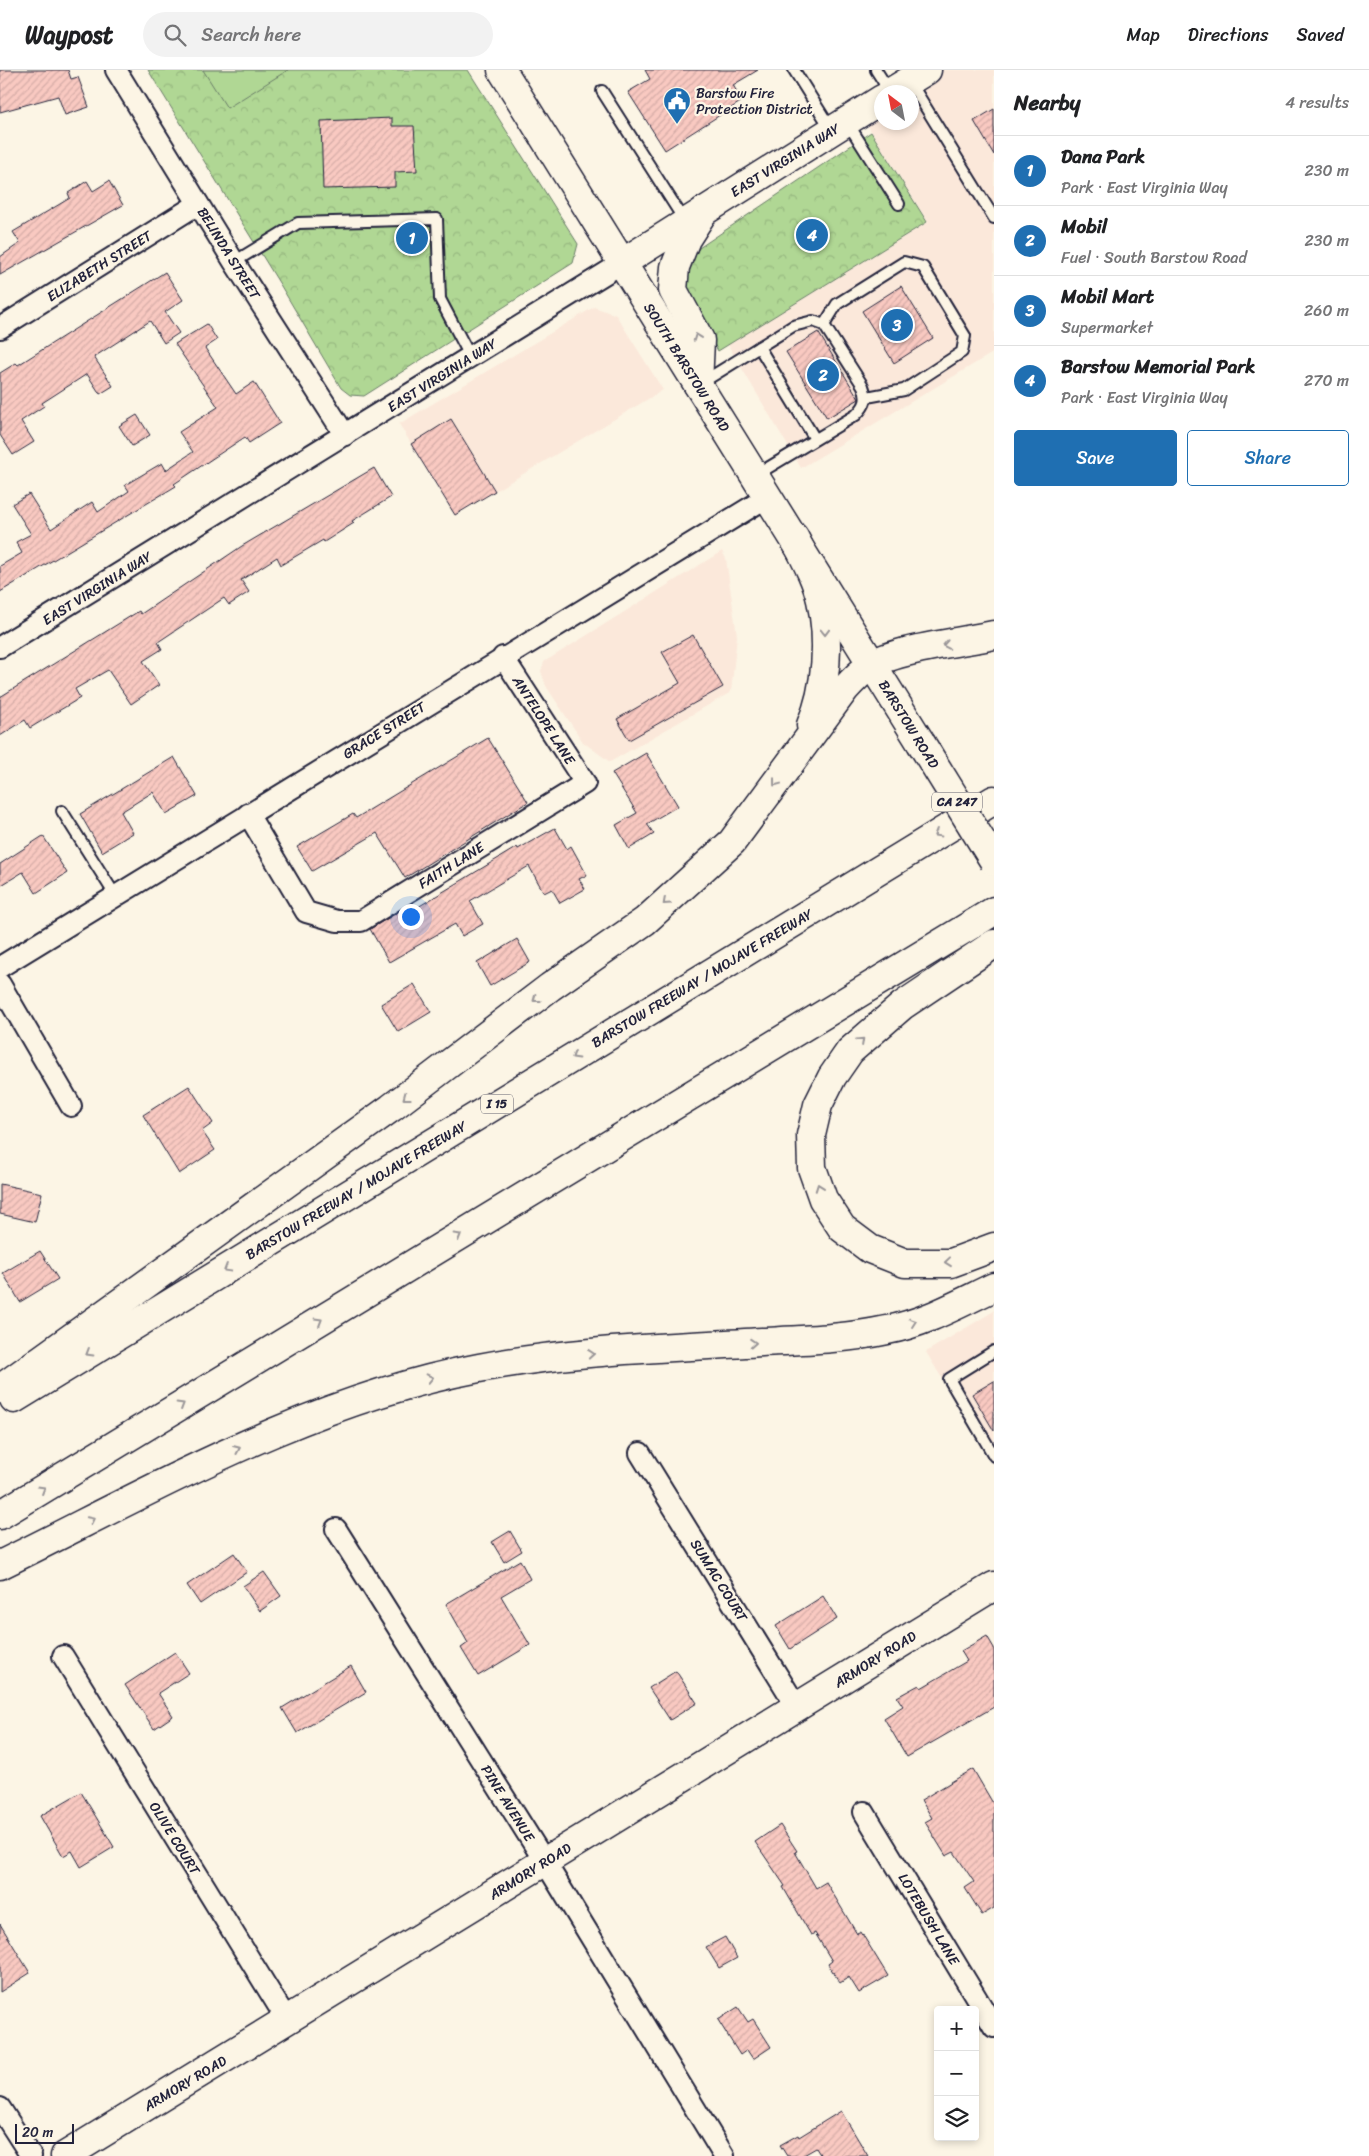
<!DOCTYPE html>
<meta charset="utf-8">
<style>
body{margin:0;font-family:Sriracha,sans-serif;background:#f2f2f2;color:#202124}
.controls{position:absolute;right:15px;bottom:15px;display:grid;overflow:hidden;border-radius:5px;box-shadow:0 2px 8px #0003}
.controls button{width:45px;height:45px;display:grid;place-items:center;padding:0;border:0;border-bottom:1px solid #e0e0e0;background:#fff;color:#202124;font:25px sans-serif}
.compass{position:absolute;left:874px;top:15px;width:45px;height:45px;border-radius:50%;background:#fff;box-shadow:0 2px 8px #0003;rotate:328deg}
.scale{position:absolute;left:15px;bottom:12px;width:59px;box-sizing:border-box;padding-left:5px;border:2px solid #22223b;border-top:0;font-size:14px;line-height:18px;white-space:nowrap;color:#22223b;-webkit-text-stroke:4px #fcf5e5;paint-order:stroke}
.you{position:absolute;left:410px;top:846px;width:18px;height:18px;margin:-12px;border:4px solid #fff;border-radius:50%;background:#1a73e8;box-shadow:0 0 0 8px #1a73e833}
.badge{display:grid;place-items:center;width:32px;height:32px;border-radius:50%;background:#1f6fb2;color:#fff;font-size:16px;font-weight:700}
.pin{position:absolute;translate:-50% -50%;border:2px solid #fff;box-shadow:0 1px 5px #0006}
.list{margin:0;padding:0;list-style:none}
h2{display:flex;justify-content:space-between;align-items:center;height:65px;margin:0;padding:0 20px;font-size:21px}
h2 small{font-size:16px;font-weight:400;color:#757577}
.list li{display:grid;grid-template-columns:32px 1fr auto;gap:15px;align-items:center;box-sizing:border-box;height:70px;padding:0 20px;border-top:1px solid #e0e0e0}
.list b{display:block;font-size:19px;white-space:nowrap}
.list p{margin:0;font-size:16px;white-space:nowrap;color:#757577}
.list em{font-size:16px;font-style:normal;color:#757577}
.actions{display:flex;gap:10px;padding:15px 20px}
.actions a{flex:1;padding:11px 0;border:1px solid #1f6fb2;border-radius:5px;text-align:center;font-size:18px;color:#1f6fb2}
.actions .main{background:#1f6fb2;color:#fff}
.icon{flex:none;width:28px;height:28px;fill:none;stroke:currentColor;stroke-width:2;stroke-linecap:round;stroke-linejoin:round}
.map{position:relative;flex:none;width:994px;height:2086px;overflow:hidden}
header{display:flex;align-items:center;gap:30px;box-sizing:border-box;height:70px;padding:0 25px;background:#fff;border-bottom:1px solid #e0e0e0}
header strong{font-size:24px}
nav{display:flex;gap:28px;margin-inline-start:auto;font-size:18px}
.search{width:350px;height:45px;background:#f2f2f2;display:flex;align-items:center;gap:12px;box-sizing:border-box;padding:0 18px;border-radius:28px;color:#757577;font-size:19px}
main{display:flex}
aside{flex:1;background:#fff}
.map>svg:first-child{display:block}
.built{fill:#fbe8da}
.forest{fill:url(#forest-crowns);stroke:#697c68}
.pitch{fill:#b0d794;stroke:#697c68}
.building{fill:url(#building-hatch);stroke:#22223b}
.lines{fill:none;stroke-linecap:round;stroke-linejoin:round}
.lane-casing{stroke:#22223b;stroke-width:14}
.street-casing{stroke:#22223b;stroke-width:24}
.secondary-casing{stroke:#22223b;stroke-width:31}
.primary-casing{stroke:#22223b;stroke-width:31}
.highway-casing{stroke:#22223b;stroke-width:31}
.lane{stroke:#fcf5e5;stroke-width:10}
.street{stroke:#fcf5e5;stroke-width:20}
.secondary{stroke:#fcf5e5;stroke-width:28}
.primary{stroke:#fcf5e5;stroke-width:28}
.highway{stroke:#fcf5e5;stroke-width:28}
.primary-bridge-casing{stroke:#22223b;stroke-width:31;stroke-linecap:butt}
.primary-bridge{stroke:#fcf5e5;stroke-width:28}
.oneway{stroke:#9a9698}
.labels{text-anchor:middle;stroke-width:4.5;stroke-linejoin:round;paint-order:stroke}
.shield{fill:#fcf5e5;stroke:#63616e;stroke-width:1}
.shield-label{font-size:12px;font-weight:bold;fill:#22223b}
.poi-label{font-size:14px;fill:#22223b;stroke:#fcf5e5;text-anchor:start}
.street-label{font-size:14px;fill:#22223b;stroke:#fcf5e5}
</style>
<header>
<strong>Waypost</strong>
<div class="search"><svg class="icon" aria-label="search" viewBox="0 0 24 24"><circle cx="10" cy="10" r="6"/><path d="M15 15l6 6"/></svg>Search here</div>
<nav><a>Map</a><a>Directions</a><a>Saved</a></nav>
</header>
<main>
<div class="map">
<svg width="994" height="2086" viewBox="0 0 994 2086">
<defs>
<pattern id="forest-crowns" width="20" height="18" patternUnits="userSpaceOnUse" patternTransform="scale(1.25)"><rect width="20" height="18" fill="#b0d794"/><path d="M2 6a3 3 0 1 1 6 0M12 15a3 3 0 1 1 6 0" fill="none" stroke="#97b880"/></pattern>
<pattern id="building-hatch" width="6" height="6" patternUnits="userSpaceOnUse" patternTransform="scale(1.25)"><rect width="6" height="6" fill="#f9c9c1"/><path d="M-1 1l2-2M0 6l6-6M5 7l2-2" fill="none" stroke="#d5aca7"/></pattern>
</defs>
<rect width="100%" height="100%" fill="#fcf5e5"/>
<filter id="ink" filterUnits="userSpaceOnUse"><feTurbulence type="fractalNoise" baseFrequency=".02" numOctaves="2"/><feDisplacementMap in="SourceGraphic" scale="10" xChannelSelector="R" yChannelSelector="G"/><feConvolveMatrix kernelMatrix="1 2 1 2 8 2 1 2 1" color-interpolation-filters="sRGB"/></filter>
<g filter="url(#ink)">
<g class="built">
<path d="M 943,0 L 994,0 L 994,282 L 801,398 L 728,275 L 928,152 L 864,50 L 881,39 L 882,52 L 912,52 L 912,22 L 908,22 Z"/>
<path d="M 594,237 L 616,245 L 663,320 L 455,445 L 399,354 Z"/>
<path d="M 722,481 L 726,489 L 737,566 L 731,622 L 610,692 L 583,672 L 546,616 L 541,601 L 544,592 Z"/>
<path d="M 994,1241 L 994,1394 L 926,1282 Z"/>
</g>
<g class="forest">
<path d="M 148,0 L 468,0 L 578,174 L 573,193 L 364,326 L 350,325 L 341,318 L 281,216 Z"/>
<path d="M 871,62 L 927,152 L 718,281 L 679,211 L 699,178 Z"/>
</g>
<path class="pitch" d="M 203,0 L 288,0 L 227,38 Z"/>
<g class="building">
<path d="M 0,0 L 68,0 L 71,9 L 78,7 L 89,37 L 65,45 L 58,26 L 0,42 Z"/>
<path d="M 645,0 L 758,0 L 733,15 L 742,31 L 665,80 L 628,22 L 650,9 Z"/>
<path d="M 994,39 L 994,85 L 974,51 Z"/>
<path d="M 392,48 L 392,56 L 414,56 L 417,101 L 395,102 L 395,117 L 323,119 L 321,51 Z"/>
<path d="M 87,111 L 93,121 L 109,111 L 123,135 L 0,205 L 0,187 L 20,173 L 13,162 L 70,128 L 68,123 Z"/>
<path d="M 165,202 L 183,230 L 165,242 L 179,263 L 164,273 L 150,251 L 94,287 L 113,316 L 100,324 L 87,304 L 42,333 L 44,336 L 21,351 L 34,372 L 13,385 L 0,365 L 0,303 L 16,293 L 18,295 Z"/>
<path d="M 901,216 L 933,268 L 894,293 L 862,241 Z"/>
<path d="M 207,254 L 217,270 L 205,278 L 236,324 L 254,312 L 280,353 L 249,373 L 245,367 L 174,414 L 176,416 L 0,522 L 0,496 L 22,483 L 16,472 L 31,464 L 12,434 L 29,424 L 51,459 L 92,432 L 98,442 L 129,421 L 125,415 L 162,393 L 166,400 L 193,382 L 179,362 L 218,337 L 175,274 Z"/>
<path d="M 818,262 L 859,329 L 827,348 L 786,282 Z"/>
<path d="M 137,345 L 150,365 L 132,376 L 119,356 Z"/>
<path d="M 451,349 L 495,421 L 455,445 L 411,374 Z"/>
<path d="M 374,398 L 391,427 L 352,451 L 354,453 L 324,472 L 323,470 L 281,495 L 277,487 L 241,510 L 249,522 L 229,535 L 224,528 L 158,572 L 162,579 L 143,591 L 159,615 L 131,634 L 108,600 L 75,619 L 80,628 L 30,658 L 25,650 L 0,666 L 0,627 L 139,541 L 141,544 L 242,476 Z"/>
<path d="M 693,565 L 723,617 L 629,670 L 617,649 L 680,613 L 662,582 Z"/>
<path d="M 488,668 L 528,732 L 405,808 L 377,763 L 312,801 L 297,777 L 353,744 L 356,748 Z"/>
<path d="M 646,683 L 678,736 L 647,754 L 654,764 L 629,779 L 616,755 L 637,743 L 612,703 Z"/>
<path d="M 174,687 L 197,726 L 166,744 L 153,722 L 121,742 L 133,763 L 102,782 L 80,744 Z"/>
<path d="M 555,758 L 567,779 L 571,776 L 587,805 L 579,809 L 585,819 L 560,833 L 552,819 L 544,823 L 529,796 L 470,831 L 483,854 L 462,866 L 455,854 L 389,892 L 370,859 L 410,835 L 413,840 L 517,777 L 518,779 Z"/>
<path d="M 43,766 L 67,803 L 36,823 L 23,802 L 0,816 L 0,794 Z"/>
<path d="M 517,869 L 530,892 L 490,916 L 477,893 Z"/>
<path d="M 414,914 L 431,942 L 398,962 L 381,934 Z"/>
<path d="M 189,1016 L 213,1053 L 202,1061 L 215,1080 L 179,1104 L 143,1045 Z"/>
<path d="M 0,1114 L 42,1123 L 35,1152 L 0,1144 Z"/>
<path d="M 40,1181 L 58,1209 L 20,1232 L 3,1203 Z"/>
<path d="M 994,1311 L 994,1361 L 972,1324 Z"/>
<path d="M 510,1461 L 522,1481 L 504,1492 L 492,1472 Z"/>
<path d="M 234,1483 L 247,1502 L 200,1534 L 187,1515 Z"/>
<path d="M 520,1490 L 530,1509 L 501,1526 L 530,1575 L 478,1606 L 461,1578 L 468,1573 L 446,1534 Z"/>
<path d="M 264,1502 L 281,1526 L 260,1541 L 243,1516 Z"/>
<path d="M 823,1526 L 837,1549 L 790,1579 L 776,1556 Z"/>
<path d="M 987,1566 L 994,1578 L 994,1637 L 907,1687 L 884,1648 L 903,1636 L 897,1627 L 919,1615 L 921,1618 L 967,1591 L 961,1581 Z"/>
<path d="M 175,1582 L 189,1603 L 158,1623 L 173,1646 L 154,1659 L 125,1615 Z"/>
<path d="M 351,1596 L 366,1622 L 297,1663 L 282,1638 Z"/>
<path d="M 676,1601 L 697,1633 L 670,1650 L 649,1618 Z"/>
<path d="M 973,1699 L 994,1735 L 994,1838 L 982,1845 L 965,1818 L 974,1812 L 954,1782 L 946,1786 L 925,1752 L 932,1748 L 921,1730 Z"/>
<path d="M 81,1722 L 114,1777 L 81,1797 L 72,1781 L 63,1786 L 40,1746 Z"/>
<path d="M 780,1755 L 797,1781 L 795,1782 L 816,1818 L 826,1812 L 857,1864 L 861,1862 L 888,1906 L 859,1923 L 849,1907 L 840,1913 L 828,1894 L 832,1891 L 815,1863 L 811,1865 L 783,1817 L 785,1816 L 755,1772 Z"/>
<path d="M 0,1854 L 30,1903 L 0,1922 Z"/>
<path d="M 725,1867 L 737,1888 L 719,1898 L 706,1877 Z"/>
<path d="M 738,1937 L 748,1952 L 753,1949 L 771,1977 L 753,1989 L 747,1980 L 740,1985 L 718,1950 Z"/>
<path d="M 841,2041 L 868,2086 L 821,2086 L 816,2078 L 802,2086 L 787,2086 L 780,2075 L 798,2065 L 799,2067 Z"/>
</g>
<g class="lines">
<defs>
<g id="lane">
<path d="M 794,0 L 831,59"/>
<path d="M 876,0 L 890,22"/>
<path d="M 910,12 L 994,148"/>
<path d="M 602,21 L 686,153"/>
<path d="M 847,52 L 899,134"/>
<path d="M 234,192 L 298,153 L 437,149 L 440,229 L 471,288"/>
<path d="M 824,255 L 837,234 L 904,192 L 923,197 L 965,266 L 962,282 L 904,320 L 867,327"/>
<path d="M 759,277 L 815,369"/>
<path d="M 701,313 L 793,256 L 813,251 L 824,255 L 863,316 C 868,329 866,335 856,345 L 756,405"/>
<path d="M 62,741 L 115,825"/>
<path d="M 994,1281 L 949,1309 L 994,1386"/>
</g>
<g id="street">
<path d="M 116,0 L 234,192 L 345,365"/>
<path d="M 0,258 L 198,134"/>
<path d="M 0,577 L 622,193"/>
<path d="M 248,744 L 306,842 L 337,851 L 361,851 L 585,713 L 503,587"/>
<path d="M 0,897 L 769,426"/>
<path d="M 0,914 L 71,1036"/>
<path d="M 640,1383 L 797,1637"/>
<path d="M 336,1459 L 545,1792 L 724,2086"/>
<path d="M 63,1586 L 287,1950"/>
<path d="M 864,1742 L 994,1957"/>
<path d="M 0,2038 L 31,2086"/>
</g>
<g id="secondary">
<path d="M 891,22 L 927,0"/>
<path d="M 622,193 L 882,29"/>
<path d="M 65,2086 L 994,1516"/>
</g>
<g id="primary">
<path d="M 502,0 L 921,673"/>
<path d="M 698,315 L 700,270 L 673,220 L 675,197 L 686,169 L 704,141"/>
</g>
<g id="highway">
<path d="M 794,467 C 804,487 816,508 821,530 C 830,569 827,618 811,655"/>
<path d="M 994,874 L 903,935 L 850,981 L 832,1007 L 818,1035 L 811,1065 L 812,1098 L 823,1129 L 842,1158 L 870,1179 L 905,1193 L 951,1193 L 994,1177"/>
<path d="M 0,1319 L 391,1038 L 550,917 L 645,851 L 732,772 L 845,619 C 853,610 861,602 871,595 C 896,579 962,572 994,565"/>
<path d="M 14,1329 L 994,730"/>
<path d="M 0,1445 L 994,841"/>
<path d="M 0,1495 C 155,1419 308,1330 479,1298 C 572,1280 668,1278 762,1272 C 804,1270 846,1269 887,1260 C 925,1253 960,1233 994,1217"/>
</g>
</defs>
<use href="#lane" class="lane-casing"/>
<use href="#street" class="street-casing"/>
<use href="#secondary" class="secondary-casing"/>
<use href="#primary" class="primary-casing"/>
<use href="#highway" class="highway-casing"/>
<use href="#lane" class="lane"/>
<use href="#street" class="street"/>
<use href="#secondary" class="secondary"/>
<use href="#primary" class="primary"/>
<use href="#highway" class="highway"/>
<defs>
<path id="primary-bridge" d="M 921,673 L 994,791"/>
</defs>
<use href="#primary-bridge" class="primary-bridge-casing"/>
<use href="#primary-bridge" class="primary-bridge"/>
</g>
<defs><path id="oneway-chevron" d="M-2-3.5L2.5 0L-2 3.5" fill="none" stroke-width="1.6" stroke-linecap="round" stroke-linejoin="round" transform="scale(1.25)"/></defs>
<g class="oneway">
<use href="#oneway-chevron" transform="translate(697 267) rotate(-110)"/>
<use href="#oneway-chevron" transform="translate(825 562) rotate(89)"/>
<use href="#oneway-chevron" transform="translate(946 575) rotate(169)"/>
<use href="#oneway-chevron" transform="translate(776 713) rotate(127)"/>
<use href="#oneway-chevron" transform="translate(937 764) rotate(149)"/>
<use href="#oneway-chevron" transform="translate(666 832) rotate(138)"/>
<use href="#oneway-chevron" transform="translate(536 929) rotate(143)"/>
<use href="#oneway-chevron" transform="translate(861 971) rotate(-43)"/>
<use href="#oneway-chevron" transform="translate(575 986) rotate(149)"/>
<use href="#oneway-chevron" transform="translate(406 1027) rotate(143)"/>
<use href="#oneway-chevron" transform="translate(819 1117) rotate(-110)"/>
<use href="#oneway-chevron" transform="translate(458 1166) rotate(-31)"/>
<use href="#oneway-chevron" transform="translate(948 1192) rotate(174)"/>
<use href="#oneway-chevron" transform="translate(227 1199) rotate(149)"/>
<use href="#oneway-chevron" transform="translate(319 1251) rotate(-31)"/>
<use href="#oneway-chevron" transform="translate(913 1252) rotate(-19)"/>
<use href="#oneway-chevron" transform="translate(753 1273) rotate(-4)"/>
<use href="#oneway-chevron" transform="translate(89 1283) rotate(149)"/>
<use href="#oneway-chevron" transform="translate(591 1284) rotate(-5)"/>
<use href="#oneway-chevron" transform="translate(430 1308) rotate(-13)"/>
<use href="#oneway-chevron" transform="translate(181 1335) rotate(-31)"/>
<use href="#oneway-chevron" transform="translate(237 1379) rotate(-24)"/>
<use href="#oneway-chevron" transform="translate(42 1419) rotate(-31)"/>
<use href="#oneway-chevron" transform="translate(91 1450) rotate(-26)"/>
</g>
</g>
<defs>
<symbol id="civic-pin" viewBox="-11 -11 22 30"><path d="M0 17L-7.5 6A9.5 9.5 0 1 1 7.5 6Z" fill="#1f6fb2" stroke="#fcf5e5"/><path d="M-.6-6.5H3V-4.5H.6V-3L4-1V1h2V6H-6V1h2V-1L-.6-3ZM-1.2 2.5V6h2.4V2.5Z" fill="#fff"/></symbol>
</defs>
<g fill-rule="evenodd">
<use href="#civic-pin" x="661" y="15" width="32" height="43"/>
</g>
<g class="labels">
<g class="shield">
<rect x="932" y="722.5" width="50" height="19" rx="4"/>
<rect x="481" y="1024.5" width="32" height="19" rx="4"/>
</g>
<g class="shield-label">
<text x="957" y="736">CA 247</text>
<text x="497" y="1038">I 15</text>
</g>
<g class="poi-label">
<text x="696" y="28">Barstow Fire<tspan x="696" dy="16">Protection District</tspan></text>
</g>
<g class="street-label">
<text transform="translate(785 90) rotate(-32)" y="5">EAST VIRGINIA WAY</text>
<text transform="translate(229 183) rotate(58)" y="5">BELINDA STREET</text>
<text transform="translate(99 196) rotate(-32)" y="5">ELIZABETH STREET</text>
<text transform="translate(687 297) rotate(58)" y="5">SOUTH BARSTOW ROAD</text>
<text transform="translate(442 305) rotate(-32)" y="5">EAST VIRGINIA WAY</text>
<text transform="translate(97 518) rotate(-32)" y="5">EAST VIRGINIA WAY</text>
<text transform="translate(544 650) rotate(57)" y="5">ANTELOPE LANE</text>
<text transform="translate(909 654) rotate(58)" y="5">BARSTOW ROAD</text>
<text transform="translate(384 660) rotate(-32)" y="5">GRACE STREET</text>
<text transform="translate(451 795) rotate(-32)" y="5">FAITH LANE</text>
<text transform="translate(702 908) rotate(-31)" y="5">BARSTOW FREEWAY / MOJAVE FREEWAY</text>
<text transform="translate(356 1120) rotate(-31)" y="5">BARSTOW FREEWAY / MOJAVE FREEWAY</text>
<text transform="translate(719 1510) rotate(58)" y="5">SUMAC COURT</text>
<text transform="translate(875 1589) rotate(-32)" y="5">ARMORY ROAD</text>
<text transform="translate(508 1733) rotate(58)" y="5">PINE AVENUE</text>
<text transform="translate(175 1768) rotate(58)" y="5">OLIVE COURT</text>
<text transform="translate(530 1801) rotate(-32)" y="5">ARMORY ROAD</text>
<text transform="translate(929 1849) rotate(59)" y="5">LOTEBUSH LANE</text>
<text transform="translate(185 2013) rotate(-31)" y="5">ARMORY ROAD</text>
</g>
</g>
</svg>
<div class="controls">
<button>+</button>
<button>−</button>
<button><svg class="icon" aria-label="layers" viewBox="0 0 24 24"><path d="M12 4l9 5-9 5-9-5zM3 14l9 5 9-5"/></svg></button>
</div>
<svg class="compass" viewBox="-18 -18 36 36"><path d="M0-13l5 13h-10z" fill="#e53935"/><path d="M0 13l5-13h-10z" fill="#757577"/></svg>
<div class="scale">20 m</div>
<div class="you"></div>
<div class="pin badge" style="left:412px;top:168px">1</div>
<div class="pin badge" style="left:823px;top:305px">2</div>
<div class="pin badge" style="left:897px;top:255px">3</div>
<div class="pin badge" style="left:812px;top:165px">4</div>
</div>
<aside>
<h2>Nearby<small>4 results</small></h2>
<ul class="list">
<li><span class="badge">1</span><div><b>Dana Park</b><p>Park · East Virginia Way</p></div><em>230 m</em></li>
<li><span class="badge">2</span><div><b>Mobil</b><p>Fuel · South Barstow Road</p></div><em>230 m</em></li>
<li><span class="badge">3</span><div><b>Mobil Mart</b><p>Supermarket</p></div><em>260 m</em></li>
<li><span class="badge">4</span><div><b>Barstow Memorial Park</b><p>Park · East Virginia Way</p></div><em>270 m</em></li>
</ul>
<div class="actions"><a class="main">Save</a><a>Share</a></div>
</aside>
</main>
